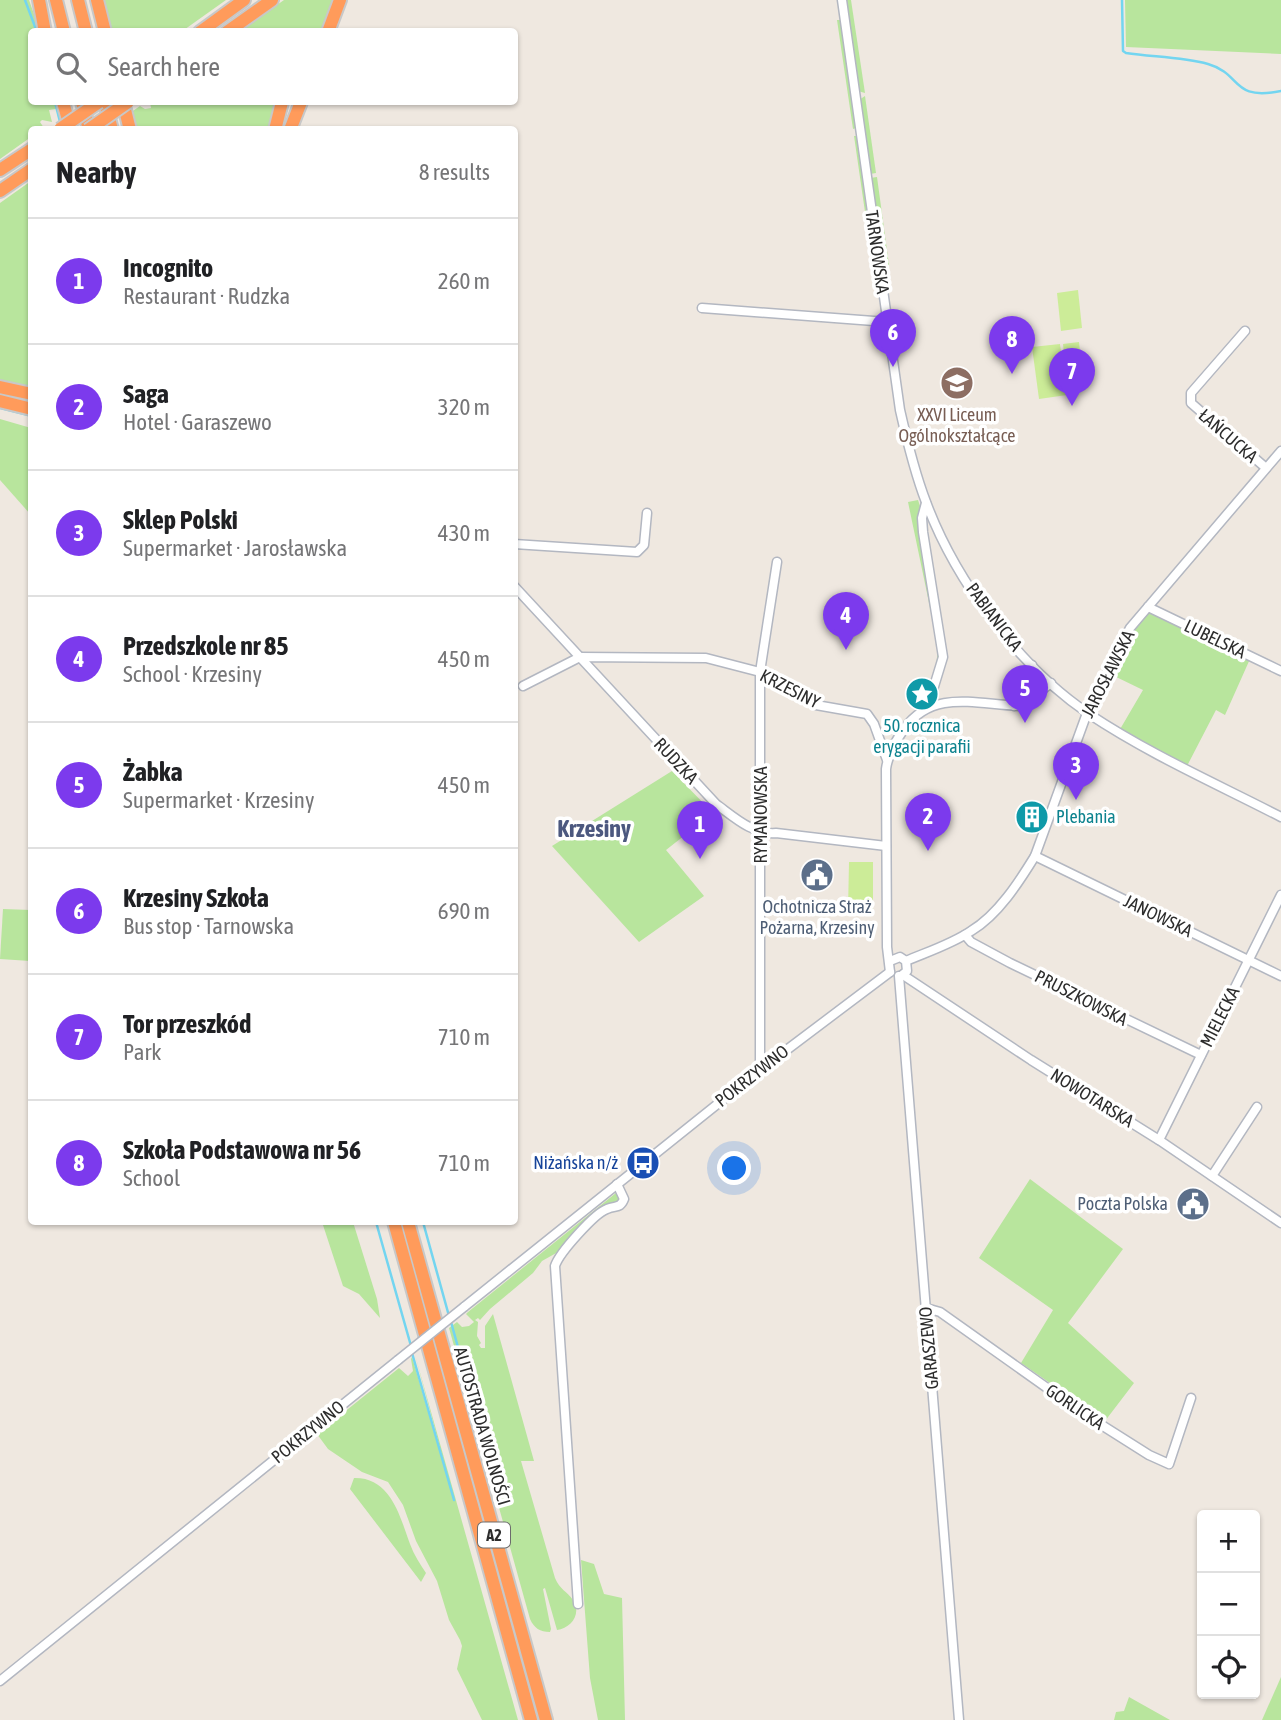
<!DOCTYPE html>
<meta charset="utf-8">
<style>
body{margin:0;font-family:"Asap Condensed",sans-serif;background:#f6f6f6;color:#202124}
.controls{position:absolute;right:21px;bottom:21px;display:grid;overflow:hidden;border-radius:7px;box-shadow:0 2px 5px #0004}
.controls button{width:63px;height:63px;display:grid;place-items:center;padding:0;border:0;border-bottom:2px solid #e0e0e0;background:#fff;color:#202124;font:35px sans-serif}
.you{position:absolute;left:735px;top:1169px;width:24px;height:24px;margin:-18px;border:5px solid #fff;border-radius:50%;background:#1a73e8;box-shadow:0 0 0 10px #1a73e833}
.badge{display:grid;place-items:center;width:46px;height:46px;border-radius:50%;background:#7c3aed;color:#fff;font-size:23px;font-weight:700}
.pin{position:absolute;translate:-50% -58px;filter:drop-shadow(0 2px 4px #0008)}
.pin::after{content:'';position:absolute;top:37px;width:24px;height:21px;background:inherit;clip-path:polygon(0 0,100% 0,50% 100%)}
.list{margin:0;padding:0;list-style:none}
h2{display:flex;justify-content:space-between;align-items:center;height:91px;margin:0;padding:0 28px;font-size:30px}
h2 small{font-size:23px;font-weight:400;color:#757577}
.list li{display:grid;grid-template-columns:46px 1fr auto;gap:21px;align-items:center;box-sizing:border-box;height:126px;padding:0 28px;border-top:2px solid #e0e0e0}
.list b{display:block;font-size:26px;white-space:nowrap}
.list p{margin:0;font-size:23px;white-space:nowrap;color:#757577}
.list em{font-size:23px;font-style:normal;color:#757577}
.icon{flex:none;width:38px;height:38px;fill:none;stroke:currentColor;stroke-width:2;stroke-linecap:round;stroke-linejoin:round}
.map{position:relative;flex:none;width:1281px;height:1720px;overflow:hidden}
.search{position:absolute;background:#fff;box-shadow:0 2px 5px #0004;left:28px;top:28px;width:490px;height:77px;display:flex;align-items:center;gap:18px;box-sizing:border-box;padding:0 24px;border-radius:7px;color:#757577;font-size:26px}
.panel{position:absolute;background:#fff;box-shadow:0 2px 5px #0004;left:28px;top:126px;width:490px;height:1099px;border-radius:7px}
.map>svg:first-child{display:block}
.green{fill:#b8e59d}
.pitch{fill:#ccec98}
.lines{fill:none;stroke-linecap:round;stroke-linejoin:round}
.stream{stroke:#73d5f0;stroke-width:2.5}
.minor-casing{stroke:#b3b7c1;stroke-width:11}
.highway-casing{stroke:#c8c8c8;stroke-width:16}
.minor{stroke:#fff;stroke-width:8}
.highway{stroke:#ff9b5b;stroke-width:12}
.minor-bridge-casing{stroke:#b3b7c1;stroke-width:11;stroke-linecap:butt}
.highway-bridge-casing{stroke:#c8c8c8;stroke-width:16;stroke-linecap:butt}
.minor-bridge{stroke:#fff;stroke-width:8}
.highway-bridge{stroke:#ff9b5b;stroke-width:12}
.labels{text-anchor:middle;stroke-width:7;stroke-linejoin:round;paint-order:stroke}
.shield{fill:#fff;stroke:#6c6c6c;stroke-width:2}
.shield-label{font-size:16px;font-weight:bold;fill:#2d2d2d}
.street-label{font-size:18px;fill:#2d2d2d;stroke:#fff}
.education-label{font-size:18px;fill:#785e54;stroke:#fff}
.culture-label{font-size:18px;fill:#0d838f;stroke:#fff}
.service-label{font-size:18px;fill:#4e5e75;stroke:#fff}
.transit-label{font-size:18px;fill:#164399;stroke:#fff;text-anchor:end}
.district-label{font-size:24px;font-weight:bold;fill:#4c587f;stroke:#fff}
</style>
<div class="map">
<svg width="1281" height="1720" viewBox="0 0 1281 1720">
<rect width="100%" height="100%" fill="#efe8e0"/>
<g class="green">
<path d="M 0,0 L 29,0 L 40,31 L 32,32 L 32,102 L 58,102 L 62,115 L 58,117 L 56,109 L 49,110 L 52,122 L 42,120 L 40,122 L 44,128 L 32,130 L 31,137 L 0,159 Z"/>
<path d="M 101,0 L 226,0 L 181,32 L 109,31 Z"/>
<path d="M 284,0 L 337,0 L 324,31 L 239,32 Z"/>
<path d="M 845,0 L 851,0 L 865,93 L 858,91 Z"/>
<path d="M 1125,0 L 1281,0 L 1281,54 L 1126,47 Z"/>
<path d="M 837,20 L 841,20 L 856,128 L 853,129 Z"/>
<path d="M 865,96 L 876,173 L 870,174 L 859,100 Z"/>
<path d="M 150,102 L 278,102 L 271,129 L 134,129 L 130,113 L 140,106 L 145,109 L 151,108 Z"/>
<path d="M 854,136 L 857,136 L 875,261 L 873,267 Z"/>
<path d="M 877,177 L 889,265 L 885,277 L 887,293 L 870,178 Z"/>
<path d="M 31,181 L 31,387 L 0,380 L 0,203 Z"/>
<path d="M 0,419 L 31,428 L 31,515 L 0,480 Z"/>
<path d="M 918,500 L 920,506 L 918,518 L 940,656 L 936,669 L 938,646 L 908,502 Z"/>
<path d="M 1149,608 L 1250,659 L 1225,715 L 1216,710 L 1187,766 L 1119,731 L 1143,690 L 1110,674 L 1132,629 Z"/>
<path d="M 672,771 L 713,813 L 666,850 L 704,896 L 639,942 L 552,846 Z"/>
<path d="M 3,909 L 31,910 L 30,961 L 0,959 Z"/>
<path d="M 1030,1179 L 1123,1249 L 1068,1323 L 1134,1383 L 1105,1421 L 1021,1363 L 1053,1310 L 979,1258 Z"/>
<path d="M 616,1193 L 621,1197 L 618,1203 L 591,1218 L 558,1252 L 542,1261 L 533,1273 L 490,1309 L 480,1320 L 478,1318 L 475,1320 L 478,1322 L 477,1336 L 481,1343 L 479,1345 L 481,1348 L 485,1348 L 485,1326 L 493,1314 L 534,1461 L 521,1461 L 555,1578 C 560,1590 567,1591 573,1600 C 582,1614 571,1628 557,1630 L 545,1588 L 543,1589 L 551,1629 L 550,1632 C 540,1632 534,1628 530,1619 L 449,1328 L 457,1322 L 462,1327 L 469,1326 L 474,1322 L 466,1314 L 468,1312 Z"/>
<path d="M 322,1222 L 353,1222 L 377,1299 L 380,1318 L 359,1294 L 343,1286 Z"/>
<path d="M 415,1355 L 518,1720 L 482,1720 L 457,1669 L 462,1646 L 460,1640 L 449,1620 L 437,1581 L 416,1541 L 403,1505 L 388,1482 L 362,1472 L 328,1449 L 317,1434 L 399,1368 L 408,1376 L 413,1371 L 411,1359 L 412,1357 L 454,1500 Z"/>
<path d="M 354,1478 C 391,1477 400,1517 410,1544 C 414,1555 420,1564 426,1573 L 421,1582 L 350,1489 Z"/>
<path d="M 581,1560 L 594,1564 L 604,1594 L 622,1598 L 625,1720 L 598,1720 L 590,1678 Z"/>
<path d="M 1281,1677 L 1281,1720 L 1262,1720 Z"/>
<path d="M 1129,1697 L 1170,1720 L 1114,1720 L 1116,1712 L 1124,1711 Z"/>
</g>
<g class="pitch">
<path d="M 1078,290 L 1082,328 L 1061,331 L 1057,293 Z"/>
<path d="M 1079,342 L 1082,370 L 1066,372 L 1063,344 Z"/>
<path d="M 1060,344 L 1067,395 L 1039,399 L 1032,347 Z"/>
<path d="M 849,862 L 873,862 L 873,910 L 848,910 Z"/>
</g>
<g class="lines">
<g class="stream">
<path d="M 25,0 L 37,32"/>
<path d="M 1122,0 L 1123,51 L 1126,53 C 1153,57 1182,57 1208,64 C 1243,74 1230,101 1281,91"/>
<path d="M 55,102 L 60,122"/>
<path d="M 0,408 L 32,416"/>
<path d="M 376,1222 L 411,1346"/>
<path d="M 423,1222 L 449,1316"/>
<path d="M 451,1322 L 497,1488"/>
<path d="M 412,1353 L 454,1500"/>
</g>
<defs>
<g id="minor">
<path d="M 842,0 L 900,410 C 907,441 914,471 926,502 C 955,580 1019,667 1089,714 C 1149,754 1217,784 1281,817"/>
<path d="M 702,308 L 887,322"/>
<path d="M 1245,331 L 1191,393 L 1191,403 L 1266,468"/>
<path d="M 926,503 L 922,518 L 923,532 L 943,657 L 928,706"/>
<path d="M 514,544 L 637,552 L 644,545 L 647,513"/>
<path d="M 514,586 L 716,804 C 734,817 753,835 776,833 L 886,846"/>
<path d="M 1148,607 L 1281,671"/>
<path d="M 523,686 L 580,657 L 706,658 L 760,672 L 816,705 L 867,714 L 874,724 L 887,760"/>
<path d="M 1014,706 L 1023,694 L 1032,665"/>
<path d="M 1035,856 L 1281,976"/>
<path d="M 965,935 L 971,942 L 1010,963 L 1201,1055"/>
<path d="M 890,961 L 900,957 L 906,961 L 907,971 L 901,976"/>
<path d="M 906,961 C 927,952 952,944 971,931 C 998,915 1019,882 1035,856 L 1087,713 L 1130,628 L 1281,451"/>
<path d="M 890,972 L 887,947 L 886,769 C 888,754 895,742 904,729 C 933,688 978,705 1021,706 L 1051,683"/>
<path d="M 903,975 L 1031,1060 L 1159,1140 L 1281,1223"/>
<path d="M 899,976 L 959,1720"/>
<path d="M 760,1070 L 760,672 L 777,562"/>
<path d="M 1159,1140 L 1281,895"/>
<path d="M 1212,1176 L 1257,1107"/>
<path d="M 464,1307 L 760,1070 L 890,972"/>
<path d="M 926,1308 L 940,1312 L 1081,1412 L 1149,1455 L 1169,1464 L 1191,1398"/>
<path d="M 578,1604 L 555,1266 C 559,1253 595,1213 607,1209 C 616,1205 620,1209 624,1199 L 617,1184"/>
<path d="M 0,1681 L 398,1360"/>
</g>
<g id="highway">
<path d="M 39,0 L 45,32"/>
<path d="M 56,0 L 64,32"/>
<path d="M 78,0 L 86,32"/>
<path d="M 97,0 L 105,32"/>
<path d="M 200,32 L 244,0"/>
<path d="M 227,32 L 272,0"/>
<path d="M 328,32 L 340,0"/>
<path d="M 63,102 L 71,130"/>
<path d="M 82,102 L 89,130"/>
<path d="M 105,102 L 112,130"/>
<path d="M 123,102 L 130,130"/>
<path d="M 275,130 L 282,102"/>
<path d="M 290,130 L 301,102"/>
<path d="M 0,170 L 32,149"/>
<path d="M 0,191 L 32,169"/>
<path d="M 0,387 L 32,394"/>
<path d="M 0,401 L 32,409"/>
<path d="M 394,1222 L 531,1720"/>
<path d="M 408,1222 L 546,1720"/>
</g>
</defs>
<use href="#minor" class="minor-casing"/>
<use href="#highway" class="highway-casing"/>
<use href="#minor" class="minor"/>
<use href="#highway" class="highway"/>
<defs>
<path id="minor-bridge" d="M 398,1360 L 464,1307"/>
<g id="highway-bridge">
<path d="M 60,129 L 99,102"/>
<path d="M 88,130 L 128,102"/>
</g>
</defs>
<use href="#minor-bridge" class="minor-bridge-casing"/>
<use href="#highway-bridge" class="highway-bridge-casing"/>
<use href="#minor-bridge" class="minor-bridge"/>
<use href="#highway-bridge" class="highway-bridge"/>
</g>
<defs>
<symbol id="school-disc" viewBox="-11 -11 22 22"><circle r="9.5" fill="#8d6e63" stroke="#fff"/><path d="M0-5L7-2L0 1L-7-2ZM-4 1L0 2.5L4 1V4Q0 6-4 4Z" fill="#fff"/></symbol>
<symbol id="sight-disc" viewBox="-11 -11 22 22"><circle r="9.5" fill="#0f9aa8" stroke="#fff"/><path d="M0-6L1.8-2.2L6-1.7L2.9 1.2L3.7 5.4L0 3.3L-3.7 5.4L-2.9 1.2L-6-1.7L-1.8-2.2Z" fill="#fff"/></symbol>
<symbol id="building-disc" viewBox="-11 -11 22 22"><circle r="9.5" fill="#0f9aa8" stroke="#fff"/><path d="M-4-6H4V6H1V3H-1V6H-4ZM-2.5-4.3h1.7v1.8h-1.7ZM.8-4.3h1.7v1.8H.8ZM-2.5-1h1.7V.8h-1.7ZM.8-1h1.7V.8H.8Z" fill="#fff"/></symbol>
<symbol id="civic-disc" viewBox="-11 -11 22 22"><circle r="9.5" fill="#5c6f8a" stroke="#fff"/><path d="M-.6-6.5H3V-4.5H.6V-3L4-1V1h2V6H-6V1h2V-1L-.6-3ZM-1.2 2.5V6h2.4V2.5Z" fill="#fff"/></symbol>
<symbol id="bus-disc" viewBox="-11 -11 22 22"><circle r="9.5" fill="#1a4fb4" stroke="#fff"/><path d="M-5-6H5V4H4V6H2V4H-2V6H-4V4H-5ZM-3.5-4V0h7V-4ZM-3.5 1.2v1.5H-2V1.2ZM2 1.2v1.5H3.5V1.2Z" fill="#fff"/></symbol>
</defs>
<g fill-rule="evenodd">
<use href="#school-disc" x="938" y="364" width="38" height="38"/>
<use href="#sight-disc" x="903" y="675" width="38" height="38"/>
<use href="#building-disc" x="1013" y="798" width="38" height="38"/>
<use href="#civic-disc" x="798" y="856" width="38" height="38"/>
<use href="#bus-disc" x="624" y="1144" width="38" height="38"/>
<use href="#civic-disc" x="1174" y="1185" width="38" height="38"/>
</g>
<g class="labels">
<rect class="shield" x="478" y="1522.5" width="32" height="25" rx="5"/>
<g class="shield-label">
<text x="494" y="1541">A2</text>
</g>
<g class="street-label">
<text transform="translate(877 252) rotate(82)" y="6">TARNOWSKA</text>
<text transform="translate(1228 436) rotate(41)" y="6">ŁAŃCUCKA</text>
<text transform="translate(994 617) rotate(53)" y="6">PABIANICKA</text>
<text transform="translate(1215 639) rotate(26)" y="6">LUBELSKA</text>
<text transform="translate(1108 674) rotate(-63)" y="6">JAROSŁAWSKA</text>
<text transform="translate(790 689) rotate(27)" y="6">KRZESINY</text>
<text transform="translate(676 761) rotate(47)" y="6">RUDZKA</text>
<text transform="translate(761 815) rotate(-90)" y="6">RYMANOWSKA</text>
<text transform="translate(1158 916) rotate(26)" y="6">JANOWSKA</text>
<text transform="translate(1081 998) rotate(27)" y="6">PRUSZKOWSKA</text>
<text transform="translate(1220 1017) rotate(-63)" y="6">MIELECKA</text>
<text transform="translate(752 1076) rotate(-38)" y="6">POKRZYWNO</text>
<text transform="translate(1092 1098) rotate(32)" y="6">NOWOTARSKA</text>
<text transform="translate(929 1348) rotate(-95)" y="6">GARASZEWO</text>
<text transform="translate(1075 1407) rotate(34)" y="6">GORLICKA</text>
<text transform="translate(482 1426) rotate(74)" y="6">AUTOSTRADA WOLNOŚCI</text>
<text transform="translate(308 1432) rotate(-39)" y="6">POKRZYWNO</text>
</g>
<g class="education-label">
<text x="957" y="421">XXVI Liceum<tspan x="957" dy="21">Ogólnokształcące</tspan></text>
</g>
<g class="culture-label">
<text x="922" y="732">50. rocznica<tspan x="922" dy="21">erygacji parafii</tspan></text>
<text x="1056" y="823" text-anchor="start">Plebania</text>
</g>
<g class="service-label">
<text x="817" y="913">Ochotnicza Straż<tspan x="817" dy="21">Pożarna, Krzesiny</tspan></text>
<text x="1168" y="1210" text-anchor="end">Poczta Polska</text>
</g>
<g class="transit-label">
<text x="618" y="1169">Niżańska n/ż</text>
</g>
<g class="district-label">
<text x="594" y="837">Krzesiny</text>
</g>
</g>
</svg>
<div class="controls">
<button>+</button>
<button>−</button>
<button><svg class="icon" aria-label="locate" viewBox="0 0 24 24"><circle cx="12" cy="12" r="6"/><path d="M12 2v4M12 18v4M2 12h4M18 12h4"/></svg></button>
</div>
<div class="you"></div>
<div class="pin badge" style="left:700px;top:859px">1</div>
<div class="pin badge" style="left:928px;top:851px">2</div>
<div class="pin badge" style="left:1076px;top:800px">3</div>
<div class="pin badge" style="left:846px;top:650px">4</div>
<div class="pin badge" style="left:1025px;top:723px">5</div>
<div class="pin badge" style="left:893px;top:367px">6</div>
<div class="pin badge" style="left:1072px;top:406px">7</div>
<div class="pin badge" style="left:1012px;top:374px">8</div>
<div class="search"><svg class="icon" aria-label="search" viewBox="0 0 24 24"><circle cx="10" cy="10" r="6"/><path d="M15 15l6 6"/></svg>Search here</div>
<section class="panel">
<h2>Nearby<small>8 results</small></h2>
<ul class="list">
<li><span class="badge">1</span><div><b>Incognito</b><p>Restaurant · Rudzka</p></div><em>260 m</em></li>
<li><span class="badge">2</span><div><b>Saga</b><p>Hotel · Garaszewo</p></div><em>320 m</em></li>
<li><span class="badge">3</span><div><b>Sklep Polski</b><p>Supermarket · Jarosławska</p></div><em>430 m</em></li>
<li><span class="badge">4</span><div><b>Przedszkole nr 85</b><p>School · Krzesiny</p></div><em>450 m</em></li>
<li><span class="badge">5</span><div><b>Żabka</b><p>Supermarket · Krzesiny</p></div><em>450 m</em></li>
<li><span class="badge">6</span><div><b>Krzesiny Szkoła</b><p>Bus stop · Tarnowska</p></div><em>690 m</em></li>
<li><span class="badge">7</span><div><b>Tor przeszkód</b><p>Park</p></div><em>710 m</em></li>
<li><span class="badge">8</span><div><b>Szkoła Podstawowa nr 56</b><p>School</p></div><em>710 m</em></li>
</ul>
</section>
</div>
